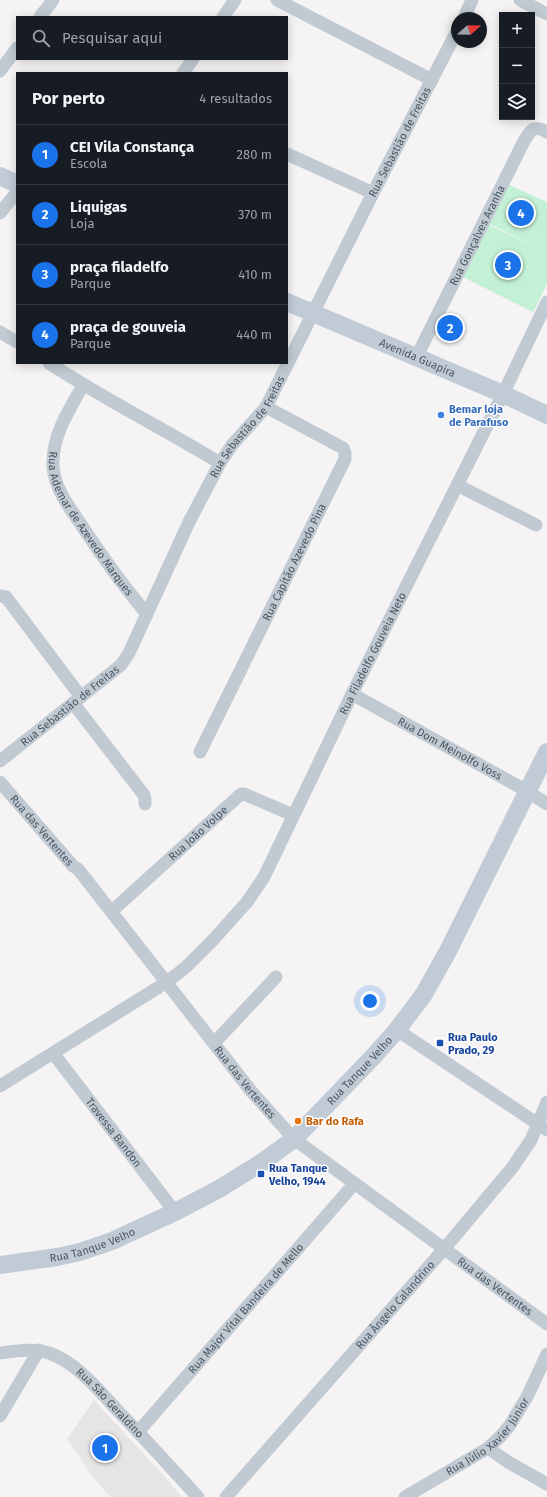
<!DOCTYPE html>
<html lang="pt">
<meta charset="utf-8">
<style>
body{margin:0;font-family:"Fira Sans",sans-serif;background:#242831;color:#f1f3f6}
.controls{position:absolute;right:12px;top:12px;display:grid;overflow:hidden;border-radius:0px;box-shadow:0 2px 10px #0003}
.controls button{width:36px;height:36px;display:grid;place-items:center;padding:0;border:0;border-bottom:1px solid #363941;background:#171b24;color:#f1f3f6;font:20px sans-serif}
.compass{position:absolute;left:451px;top:12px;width:36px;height:36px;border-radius:50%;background:#171b24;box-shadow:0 2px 10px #0003;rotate:70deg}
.you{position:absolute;left:370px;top:1001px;width:14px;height:14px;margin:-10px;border:3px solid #fff;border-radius:50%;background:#1a73e8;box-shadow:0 0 0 6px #1a73e833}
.badge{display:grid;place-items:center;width:26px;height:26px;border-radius:50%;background:#1a73e8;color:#fff;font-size:13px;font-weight:700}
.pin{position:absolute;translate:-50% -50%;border:2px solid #fff;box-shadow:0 1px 4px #0006}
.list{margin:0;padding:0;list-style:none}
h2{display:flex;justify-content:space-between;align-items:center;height:52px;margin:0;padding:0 16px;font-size:17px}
h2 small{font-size:13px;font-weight:400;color:#9ea1a6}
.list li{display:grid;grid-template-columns:26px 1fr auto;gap:12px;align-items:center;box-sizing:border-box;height:60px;padding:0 16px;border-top:1px solid #363941}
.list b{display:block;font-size:15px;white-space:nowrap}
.list p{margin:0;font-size:13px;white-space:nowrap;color:#9ea1a6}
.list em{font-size:13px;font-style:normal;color:#9ea1a6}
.icon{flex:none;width:22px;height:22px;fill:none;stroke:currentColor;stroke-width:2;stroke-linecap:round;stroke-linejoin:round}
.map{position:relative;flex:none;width:547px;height:1497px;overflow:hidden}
.search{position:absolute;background:#171b24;box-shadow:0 2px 10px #0003;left:16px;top:16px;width:272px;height:44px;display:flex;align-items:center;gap:10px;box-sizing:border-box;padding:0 14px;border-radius:0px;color:#9ea1a6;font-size:15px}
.panel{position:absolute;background:#171b24;box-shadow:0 2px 10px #0003;left:16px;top:72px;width:272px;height:292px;border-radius:0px}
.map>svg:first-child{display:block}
.education{fill:#e6e4e5}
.green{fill:#c3f1d5}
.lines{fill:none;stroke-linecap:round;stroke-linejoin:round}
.street{stroke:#c1cad2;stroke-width:13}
.secondary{stroke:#c1cbd6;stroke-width:18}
.shop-dot{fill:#3f7fe0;stroke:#fff;stroke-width:1.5}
.transit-dot{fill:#1a4fb4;stroke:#fff;stroke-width:1.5}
.food-dot{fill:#e8710a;stroke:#fff;stroke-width:1.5}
.labels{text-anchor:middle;stroke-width:3;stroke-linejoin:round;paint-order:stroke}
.street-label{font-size:11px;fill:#4a5661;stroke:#fff}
.shop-label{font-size:11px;font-weight:bold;fill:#366cbe;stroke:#fff;text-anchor:start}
.transit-label{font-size:11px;font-weight:bold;fill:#164399;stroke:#fff;text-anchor:start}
.food-label{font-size:11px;font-weight:bold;fill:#c56008;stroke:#fff;text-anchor:start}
</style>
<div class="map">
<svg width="547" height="1497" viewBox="0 0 547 1497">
<rect width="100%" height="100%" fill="#f5f3f3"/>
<path class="education" d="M 94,1400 L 162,1474 L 182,1497 L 111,1497 L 108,1494 L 93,1477 L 67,1439 Z"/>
<path class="green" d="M 507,184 L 547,202 L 547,284 L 533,312 L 463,277 L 489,225 L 540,249 L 490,224 Z"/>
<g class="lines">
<g class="street">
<path d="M 277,0 L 432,80"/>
<path d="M 520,0 L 547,14"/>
<path d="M 40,17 L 53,0"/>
<path d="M 223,17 L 235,0"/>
<path d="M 464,18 L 472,0"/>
<path d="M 0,71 L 17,48"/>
<path d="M 183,73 L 193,59"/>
<path d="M 287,154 L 373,193"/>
<path d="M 0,213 L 17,192"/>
<path d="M 0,332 L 17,342"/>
<path id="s1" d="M 416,358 L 524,141 C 531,130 533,124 547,132"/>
<path d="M 49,363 C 104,399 164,429 220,463"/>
<path id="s2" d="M 83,385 C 70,409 54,432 53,460 C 52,471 56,483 61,493 C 66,504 75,515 82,526 C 102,556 123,586 147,614"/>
<path d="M 457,485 L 536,525"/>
<path d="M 0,596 L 6,597 L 81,697"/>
<path id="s3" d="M 352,694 L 527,791 L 547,804"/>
<path d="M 73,703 L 144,795 L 145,799 L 145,804"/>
<path id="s4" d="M 200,752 L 345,459 L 345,453 L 343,448 L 266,407"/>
<path id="s5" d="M 0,761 L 121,665 L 129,653 L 189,522 L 220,463 L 232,445 L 266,407 L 373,193 L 457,31"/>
<path id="s6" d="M 0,782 L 73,866 L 78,869 L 251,1091 L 294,1139 L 547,1324"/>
<path id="s7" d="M 112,911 L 241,794 L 244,794 L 293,815"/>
<path d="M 397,1030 L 547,1130"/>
<path d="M 214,1043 L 276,977"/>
<path id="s8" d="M 53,1053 L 175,1212"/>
<path id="s9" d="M 0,1086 L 167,982 L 186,967 L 213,940 L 247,902 L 264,877 L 352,694 L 503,394 L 547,302"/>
<path id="s10" d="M 0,1353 C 16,1351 33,1348 49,1353 C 78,1363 100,1392 121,1414 C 147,1441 172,1469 198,1497"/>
<path d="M 0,1416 L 39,1350"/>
<path id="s11" d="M 138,1432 L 354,1184"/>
<path d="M 488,1448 L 508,1462 L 547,1484"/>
<path id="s12" d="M 226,1497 L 444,1249 L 512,1168 L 531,1140 L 547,1102"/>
<path id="s13" d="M 405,1497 L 488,1448 L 501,1436 L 510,1425 L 527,1397 L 547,1354"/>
</g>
<g class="secondary">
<path d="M 0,176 L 17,184"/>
<path id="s14" d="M 287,302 L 503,394 L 547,415"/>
<path id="s15" d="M 0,1265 L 57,1257 L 80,1252 L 112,1241 L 175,1212 L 219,1189 L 264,1161 L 294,1139 L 372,1058 L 397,1030 L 424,994 L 448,951 L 547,752"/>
</g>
</g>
<circle class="shop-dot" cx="441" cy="415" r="4"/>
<g class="transit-dot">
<rect x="436" y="1039" width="8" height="8" rx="2"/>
<rect x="257" y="1170" width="8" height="8" rx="2"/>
</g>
<circle class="food-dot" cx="298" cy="1121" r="4"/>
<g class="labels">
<g class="street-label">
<text dy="4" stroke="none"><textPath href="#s5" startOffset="749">Rua Sebastião de Freitas</textPath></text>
<text dy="4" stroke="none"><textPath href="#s1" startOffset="137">Rua Gonçalves Aranha</textPath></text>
<text dy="4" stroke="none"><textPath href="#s14" startOffset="142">Avenida Guapira</textPath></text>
<text dy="4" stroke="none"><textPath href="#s5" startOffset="425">Rua Sebastião de Freitas</textPath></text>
<text dy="4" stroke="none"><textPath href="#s2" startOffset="156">Rua Ademar de Azevedo Marques</textPath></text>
<text dy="4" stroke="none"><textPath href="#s4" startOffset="212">Rua Capitão Azevedo Pina</textPath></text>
<text dy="4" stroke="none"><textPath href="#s9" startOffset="589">Rua Filadelfo Gouveia Neto</textPath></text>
<text dy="4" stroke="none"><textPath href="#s5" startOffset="89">Rua Sebastião de Freitas</textPath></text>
<text dy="4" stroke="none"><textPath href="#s3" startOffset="112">Rua Dom Meinolfo Voss</textPath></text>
<text dy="4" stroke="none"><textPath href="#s6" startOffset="64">Rua das Vertentes</textPath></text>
<text dy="4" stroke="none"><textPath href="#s7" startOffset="116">Rua João Volpe</textPath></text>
<text dy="4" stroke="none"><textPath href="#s15" startOffset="419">Rua Tanque Velho</textPath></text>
<text dy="4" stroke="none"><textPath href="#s6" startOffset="388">Rua das Vertentes</textPath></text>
<text dy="4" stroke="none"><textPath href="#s8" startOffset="100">Travessa Bandon</textPath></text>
<text dy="4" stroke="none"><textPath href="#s15" startOffset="95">Rua Tanque Velho</textPath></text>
<text dy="4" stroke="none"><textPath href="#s6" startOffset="712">Rua das Vertentes</textPath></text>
<text dy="4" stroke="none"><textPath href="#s12" startOffset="256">Rua Ângelo Calandrino</textPath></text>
<text dy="4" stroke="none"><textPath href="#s11" startOffset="164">Rua Major Vital Bandeira de Mello</textPath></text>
<text dy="4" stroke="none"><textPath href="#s10" startOffset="129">Rua São Geraldino</textPath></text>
<text dy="4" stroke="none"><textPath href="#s13" startOffset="104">Rua Júlio Xavier Júnior</textPath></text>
</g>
<g class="shop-label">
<text x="449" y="413">Bemar loja<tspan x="449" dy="13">de Parafuso</tspan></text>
</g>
<g class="transit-label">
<text x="448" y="1041">Rua Paulo<tspan x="448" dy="13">Prado, 29</tspan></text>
<text x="269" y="1172">Rua Tanque<tspan x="269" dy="13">Velho, 1944</tspan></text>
</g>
<g class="food-label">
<text x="306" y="1125">Bar do Rafa</text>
</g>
</g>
</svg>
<div class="controls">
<button>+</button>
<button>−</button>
<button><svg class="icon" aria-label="layers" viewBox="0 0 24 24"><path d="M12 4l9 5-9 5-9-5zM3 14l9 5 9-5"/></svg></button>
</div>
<svg class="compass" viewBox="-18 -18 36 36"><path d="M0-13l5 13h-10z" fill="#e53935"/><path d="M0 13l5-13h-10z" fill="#9ea1a6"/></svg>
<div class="you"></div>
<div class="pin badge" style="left:105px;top:1448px">1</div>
<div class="pin badge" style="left:450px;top:328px">2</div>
<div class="pin badge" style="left:508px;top:265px">3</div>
<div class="pin badge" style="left:521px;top:213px">4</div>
<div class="search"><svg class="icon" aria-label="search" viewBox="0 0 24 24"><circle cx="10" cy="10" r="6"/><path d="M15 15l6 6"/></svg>Pesquisar aqui</div>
<section class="panel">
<h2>Por perto<small>4 resultados</small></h2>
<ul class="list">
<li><span class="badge">1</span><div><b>CEI Vila Constança</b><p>Escola</p></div><em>280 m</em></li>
<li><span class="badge">2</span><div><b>Liquigas</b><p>Loja</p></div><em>370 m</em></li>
<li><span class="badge">3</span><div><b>praça filadelfo</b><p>Parque</p></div><em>410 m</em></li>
<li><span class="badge">4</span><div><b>praça de gouveia</b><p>Parque</p></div><em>440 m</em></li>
</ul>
</section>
</div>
